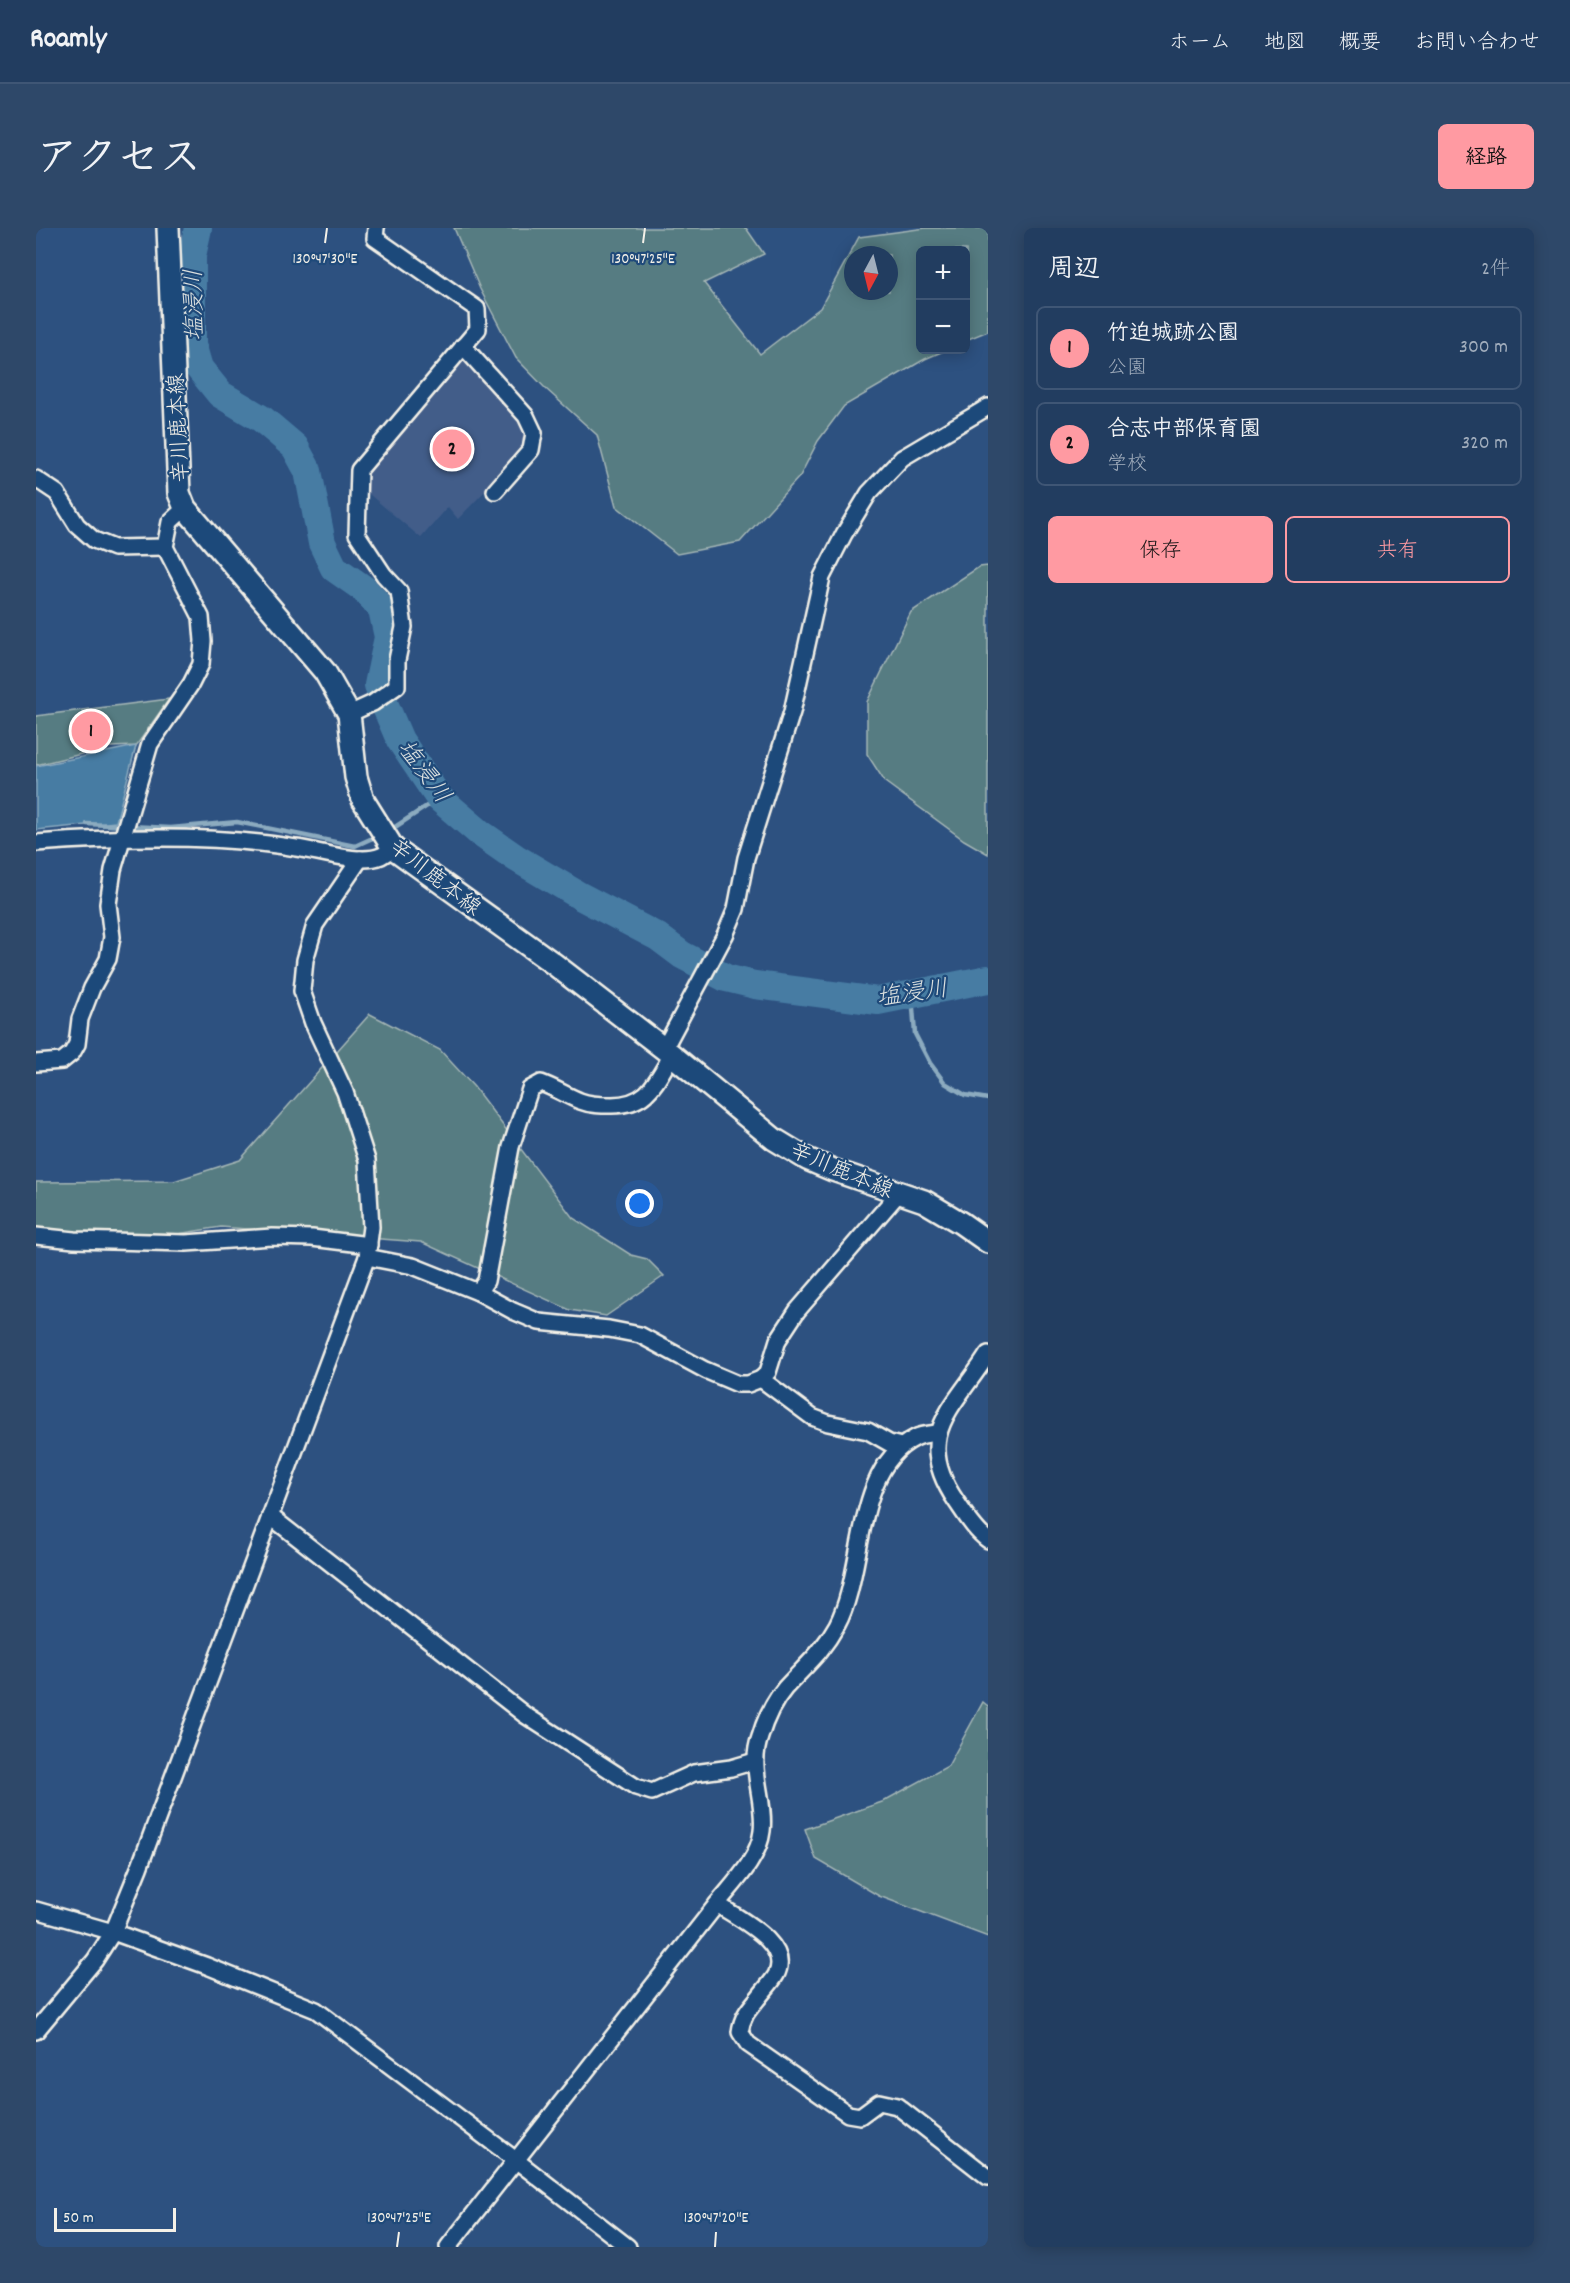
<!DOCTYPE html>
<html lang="ja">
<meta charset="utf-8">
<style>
body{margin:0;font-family:Dekko,"Klee One",sans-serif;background:#2e4869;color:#f1f3f6}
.controls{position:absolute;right:18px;top:18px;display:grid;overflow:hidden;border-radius:9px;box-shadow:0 3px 15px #0003}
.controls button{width:54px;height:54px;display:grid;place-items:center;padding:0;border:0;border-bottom:2px solid #3f5675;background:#223d60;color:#f1f3f6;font:30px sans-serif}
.compass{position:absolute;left:808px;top:18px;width:54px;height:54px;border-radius:50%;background:#223d60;box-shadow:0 3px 15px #0003;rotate:187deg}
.scale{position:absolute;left:18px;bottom:15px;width:122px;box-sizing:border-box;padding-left:6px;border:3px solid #f4f1e8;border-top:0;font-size:16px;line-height:21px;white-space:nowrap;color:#f4f1e8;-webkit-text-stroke:4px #1f4a7a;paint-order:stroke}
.you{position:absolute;left:604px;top:976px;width:21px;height:21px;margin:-15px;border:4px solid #fff;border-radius:50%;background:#1a73e8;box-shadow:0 0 0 9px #1a73e833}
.badge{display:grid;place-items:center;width:39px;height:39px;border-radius:50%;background:#ff9aa2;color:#111;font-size:20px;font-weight:700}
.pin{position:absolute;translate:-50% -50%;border:3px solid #fff;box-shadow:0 2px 6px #0006}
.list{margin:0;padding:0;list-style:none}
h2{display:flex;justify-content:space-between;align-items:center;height:78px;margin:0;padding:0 24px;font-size:26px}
h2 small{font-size:20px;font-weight:400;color:#a2aebd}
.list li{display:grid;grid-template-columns:39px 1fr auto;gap:18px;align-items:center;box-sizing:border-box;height:84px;margin:0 12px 12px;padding:0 12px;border:2px solid #3f5675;border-radius:9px}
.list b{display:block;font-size:22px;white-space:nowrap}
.list p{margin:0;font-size:20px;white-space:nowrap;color:#a2aebd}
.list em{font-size:20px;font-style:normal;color:#a2aebd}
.actions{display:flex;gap:12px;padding:18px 24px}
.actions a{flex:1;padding:14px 0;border:2px solid #ff9aa2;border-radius:9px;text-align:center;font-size:21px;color:#ff9aa2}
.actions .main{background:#ff9aa2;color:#111}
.map{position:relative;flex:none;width:952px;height:2019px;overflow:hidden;border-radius:9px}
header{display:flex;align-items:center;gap:36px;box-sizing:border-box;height:84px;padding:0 30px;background:#223d60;border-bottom:2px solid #3f5675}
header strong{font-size:28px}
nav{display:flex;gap:33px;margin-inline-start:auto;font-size:21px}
.intro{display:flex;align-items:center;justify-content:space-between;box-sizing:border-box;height:144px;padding:0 36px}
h1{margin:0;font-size:42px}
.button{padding:15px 27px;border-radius:9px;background:#ff9aa2;color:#111;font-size:21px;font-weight:700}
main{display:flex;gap:36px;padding:0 36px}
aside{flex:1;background:#223d60;border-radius:9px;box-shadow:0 3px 15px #0003}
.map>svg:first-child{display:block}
.built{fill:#425d89}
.green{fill:#567c82;stroke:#a5b6b5;stroke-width:1.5;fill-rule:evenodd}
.water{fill:#467ca3;stroke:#8cabbf;stroke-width:1.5}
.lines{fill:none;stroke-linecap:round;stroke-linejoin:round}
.stream{stroke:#8cabbf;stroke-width:4.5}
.river{stroke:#467ca3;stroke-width:28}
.minor-casing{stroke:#f4f1e8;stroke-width:20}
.secondary-casing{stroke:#f4f1e8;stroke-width:26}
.minor{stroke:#1f4a7a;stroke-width:15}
.secondary{stroke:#1f4a7a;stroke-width:21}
.ticks{fill:none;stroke:#f4f1e8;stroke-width:2}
.labels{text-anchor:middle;stroke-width:4.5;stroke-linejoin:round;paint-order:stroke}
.street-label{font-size:22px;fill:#f4f1e8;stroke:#1f4a7a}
.water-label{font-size:24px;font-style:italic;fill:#dadfde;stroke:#1f4a7a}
.ticks-label{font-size:15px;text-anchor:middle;fill:#f4f1e8;stroke:#1f4a7a;stroke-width:4.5;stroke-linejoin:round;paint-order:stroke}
</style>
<header>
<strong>Roamly</strong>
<nav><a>ホーム</a><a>地図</a><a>概要</a><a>お問い合わせ</a></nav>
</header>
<div class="intro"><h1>アクセス</h1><a class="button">経路</a></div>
<main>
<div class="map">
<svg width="952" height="2019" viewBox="0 0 952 2019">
<rect width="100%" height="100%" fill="#2d5180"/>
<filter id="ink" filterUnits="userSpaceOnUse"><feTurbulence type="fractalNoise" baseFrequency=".0167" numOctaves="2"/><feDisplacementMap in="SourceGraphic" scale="12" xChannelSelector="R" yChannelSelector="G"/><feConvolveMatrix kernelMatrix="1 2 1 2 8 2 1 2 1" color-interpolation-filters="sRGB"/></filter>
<g filter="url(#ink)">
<path class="built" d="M 422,133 L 436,136 L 482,188 L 490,212 L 481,230 L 422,291 L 412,279 L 385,310 L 327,261 L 329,241 Z"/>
<g class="green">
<path d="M 418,0 L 710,0 L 728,26 L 668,55 L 724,126 L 784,80 L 823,9 L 890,0 L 952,0 L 952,103 L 930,112 L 930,22 L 885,22 L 885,122 L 910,122 L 889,131 L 808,178 L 782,213 L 764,248 L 704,314 L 641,326 L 580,278 L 561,207 L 510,161 L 480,130 L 444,61 ZM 817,27 L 853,27 L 853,63 L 817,63 Z"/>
<path d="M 952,338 L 952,626 L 928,612 L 849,554 L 831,526 L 831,474 L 875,384 L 943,339 Z"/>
<path d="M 133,471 L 100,518 L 74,519 L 0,537 L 0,488 Z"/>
<path d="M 334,786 L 404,822 L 438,859 L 537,990 L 595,1027 L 611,1031 L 628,1048 L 570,1088 L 534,1082 L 385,1014 L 185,999 L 110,1011 L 0,1001 L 0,954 L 138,953 L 204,932 Z"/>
<path d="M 947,1474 L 952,1478 L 952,1709 L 843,1668 L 780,1631 L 769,1601 L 846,1574 L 912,1538 Z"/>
</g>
<path class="water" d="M 100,518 L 80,594 L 0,602 L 0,538 Z"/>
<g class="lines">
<g class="stream">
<path d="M 51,596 L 135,600 L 201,594 L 319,618 L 343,607"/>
<path d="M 353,603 L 403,570"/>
<path d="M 876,767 L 879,806 L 894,835 L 909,855 L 929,867 L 952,871"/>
</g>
<path class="river" d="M 162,0 L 156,28 L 156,116 L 163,140 L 184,166 L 226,191 L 259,219 L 272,243 L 286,315 L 298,340 L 328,361 L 346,381 L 352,409 L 342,457 L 345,468 L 364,512 L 403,570 L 444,605 L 480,630 L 544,668 L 622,709 L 646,727 L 690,750 L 719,757 L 842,773 L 952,751"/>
<defs>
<g id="minor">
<path d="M 427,118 L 490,188 L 498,205 L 495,222 L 459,263"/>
<path d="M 0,251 L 21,265 L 41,297 L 58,312 L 78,320 L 129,319"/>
<path d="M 313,486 L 337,475 L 361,458 L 361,432 L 368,399 L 363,363 L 348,347 L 321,306 L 323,242 L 442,101 L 441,81 L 339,10 L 340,0"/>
<path d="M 0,615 C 82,609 179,606 260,620 C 283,623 324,637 345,628 C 349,626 353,623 357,620"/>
<path d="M 628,821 L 689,707 L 700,681 L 710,630 L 756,484 L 786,349 L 808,306 L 833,265 L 866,230 L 952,179"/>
<path d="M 0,835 L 26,833 L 36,825 L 41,816 L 44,791 L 56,760 L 72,731 L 76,709 L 72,676 L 77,642 L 114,516 L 155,456 L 165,436 L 167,413 L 165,389 L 129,319 L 134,294 L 149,280"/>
<path d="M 862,966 L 761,1083 L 742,1112 L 732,1144 L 725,1151 L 776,1189 L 792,1195 L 832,1203 L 853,1215 L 865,1218"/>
<path d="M 0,1008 L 38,1012 L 150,1015 L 236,1009 L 276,1010 L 333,1017"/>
<path d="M 331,1029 L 377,1038 L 442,1064 L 477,1083 L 503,1094 L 573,1101 L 604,1107 L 669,1142 L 702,1156 L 712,1156 L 725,1151"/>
<path d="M 442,1064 L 450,1053 L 475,919 L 494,861 L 505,855 C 519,860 531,868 544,873 C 554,877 565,877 576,877 C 612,877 619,855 636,827"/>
<path d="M 952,1126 C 919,1179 875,1207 920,1273 C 929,1286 939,1303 952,1312"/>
<path d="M 234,1288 L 489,1487 L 600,1559 L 616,1564 L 658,1545 L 695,1540 L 719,1533"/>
<path d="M 681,1676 C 701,1690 757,1716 740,1747 C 736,1754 729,1761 723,1769 C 713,1781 706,1788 704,1804 L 712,1816 L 812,1886 L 824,1888 L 843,1874 L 861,1878 L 952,1949"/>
<path d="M 0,1682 L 77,1704 L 171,1738 L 280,1782 L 481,1933 L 592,2019"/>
<path d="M 0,1803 L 59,1732 L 77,1704 L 103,1640 L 331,1029 L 335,999 L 331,932 L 309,864 L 277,795 L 266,763 L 269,732 L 279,697 L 324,631"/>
<path d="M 412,2019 L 681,1676 C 697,1656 723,1631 726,1603 C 730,1572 712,1541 724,1509 C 729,1492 738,1473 749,1460 C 770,1437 785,1426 801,1397 C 830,1343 817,1241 879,1210 C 886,1206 894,1206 902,1205"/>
</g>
<path id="secondary" d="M 132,0 L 143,265 L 149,280 L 289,444 L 313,486 L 320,549 L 327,572 L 357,620 L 518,736 L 636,827 L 738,911 L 771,931 L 797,942 L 888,973 L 925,995 L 952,1014"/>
</defs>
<use href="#minor" class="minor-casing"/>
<use href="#secondary" class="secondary-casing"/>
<use href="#minor" class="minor"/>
<use href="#secondary" class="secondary"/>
</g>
</g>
<path class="ticks" d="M 289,15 L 291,0M 607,15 L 609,0M 361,2019 L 363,2004M 679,2019 L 680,2004"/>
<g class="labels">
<g class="street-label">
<text transform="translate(141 200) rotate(-93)" y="8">辛川鹿本線</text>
<text transform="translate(400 648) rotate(38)" y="8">辛川鹿本線</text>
<text transform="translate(806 941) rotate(23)" y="8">辛川鹿本線</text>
</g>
<g class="water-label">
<text transform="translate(157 77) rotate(-91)" y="8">塩浸川</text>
<text transform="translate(389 543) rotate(53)" y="8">塩浸川</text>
<text transform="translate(876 764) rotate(-8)" y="8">塩浸川</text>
</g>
</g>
<g class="ticks-label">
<text x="289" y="35">130°47'30"E</text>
<text x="607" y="35">130°47'25"E</text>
<text x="363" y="1994">130°47'25"E</text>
<text x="680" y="1994">130°47'20"E</text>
</g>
</svg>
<div class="controls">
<button>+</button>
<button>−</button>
</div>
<svg class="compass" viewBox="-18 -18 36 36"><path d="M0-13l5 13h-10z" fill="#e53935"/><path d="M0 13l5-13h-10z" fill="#a2aebd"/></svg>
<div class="scale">50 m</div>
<div class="you"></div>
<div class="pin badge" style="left:55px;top:503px">1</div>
<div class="pin badge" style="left:416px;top:221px">2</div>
</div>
<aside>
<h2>周辺<small>2件</small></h2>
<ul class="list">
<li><span class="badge">1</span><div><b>竹迫城跡公園</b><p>公園</p></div><em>300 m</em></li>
<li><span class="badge">2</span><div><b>合志中部保育園</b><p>学校</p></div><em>320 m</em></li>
</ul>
<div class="actions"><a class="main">保存</a><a>共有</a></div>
</aside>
</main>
